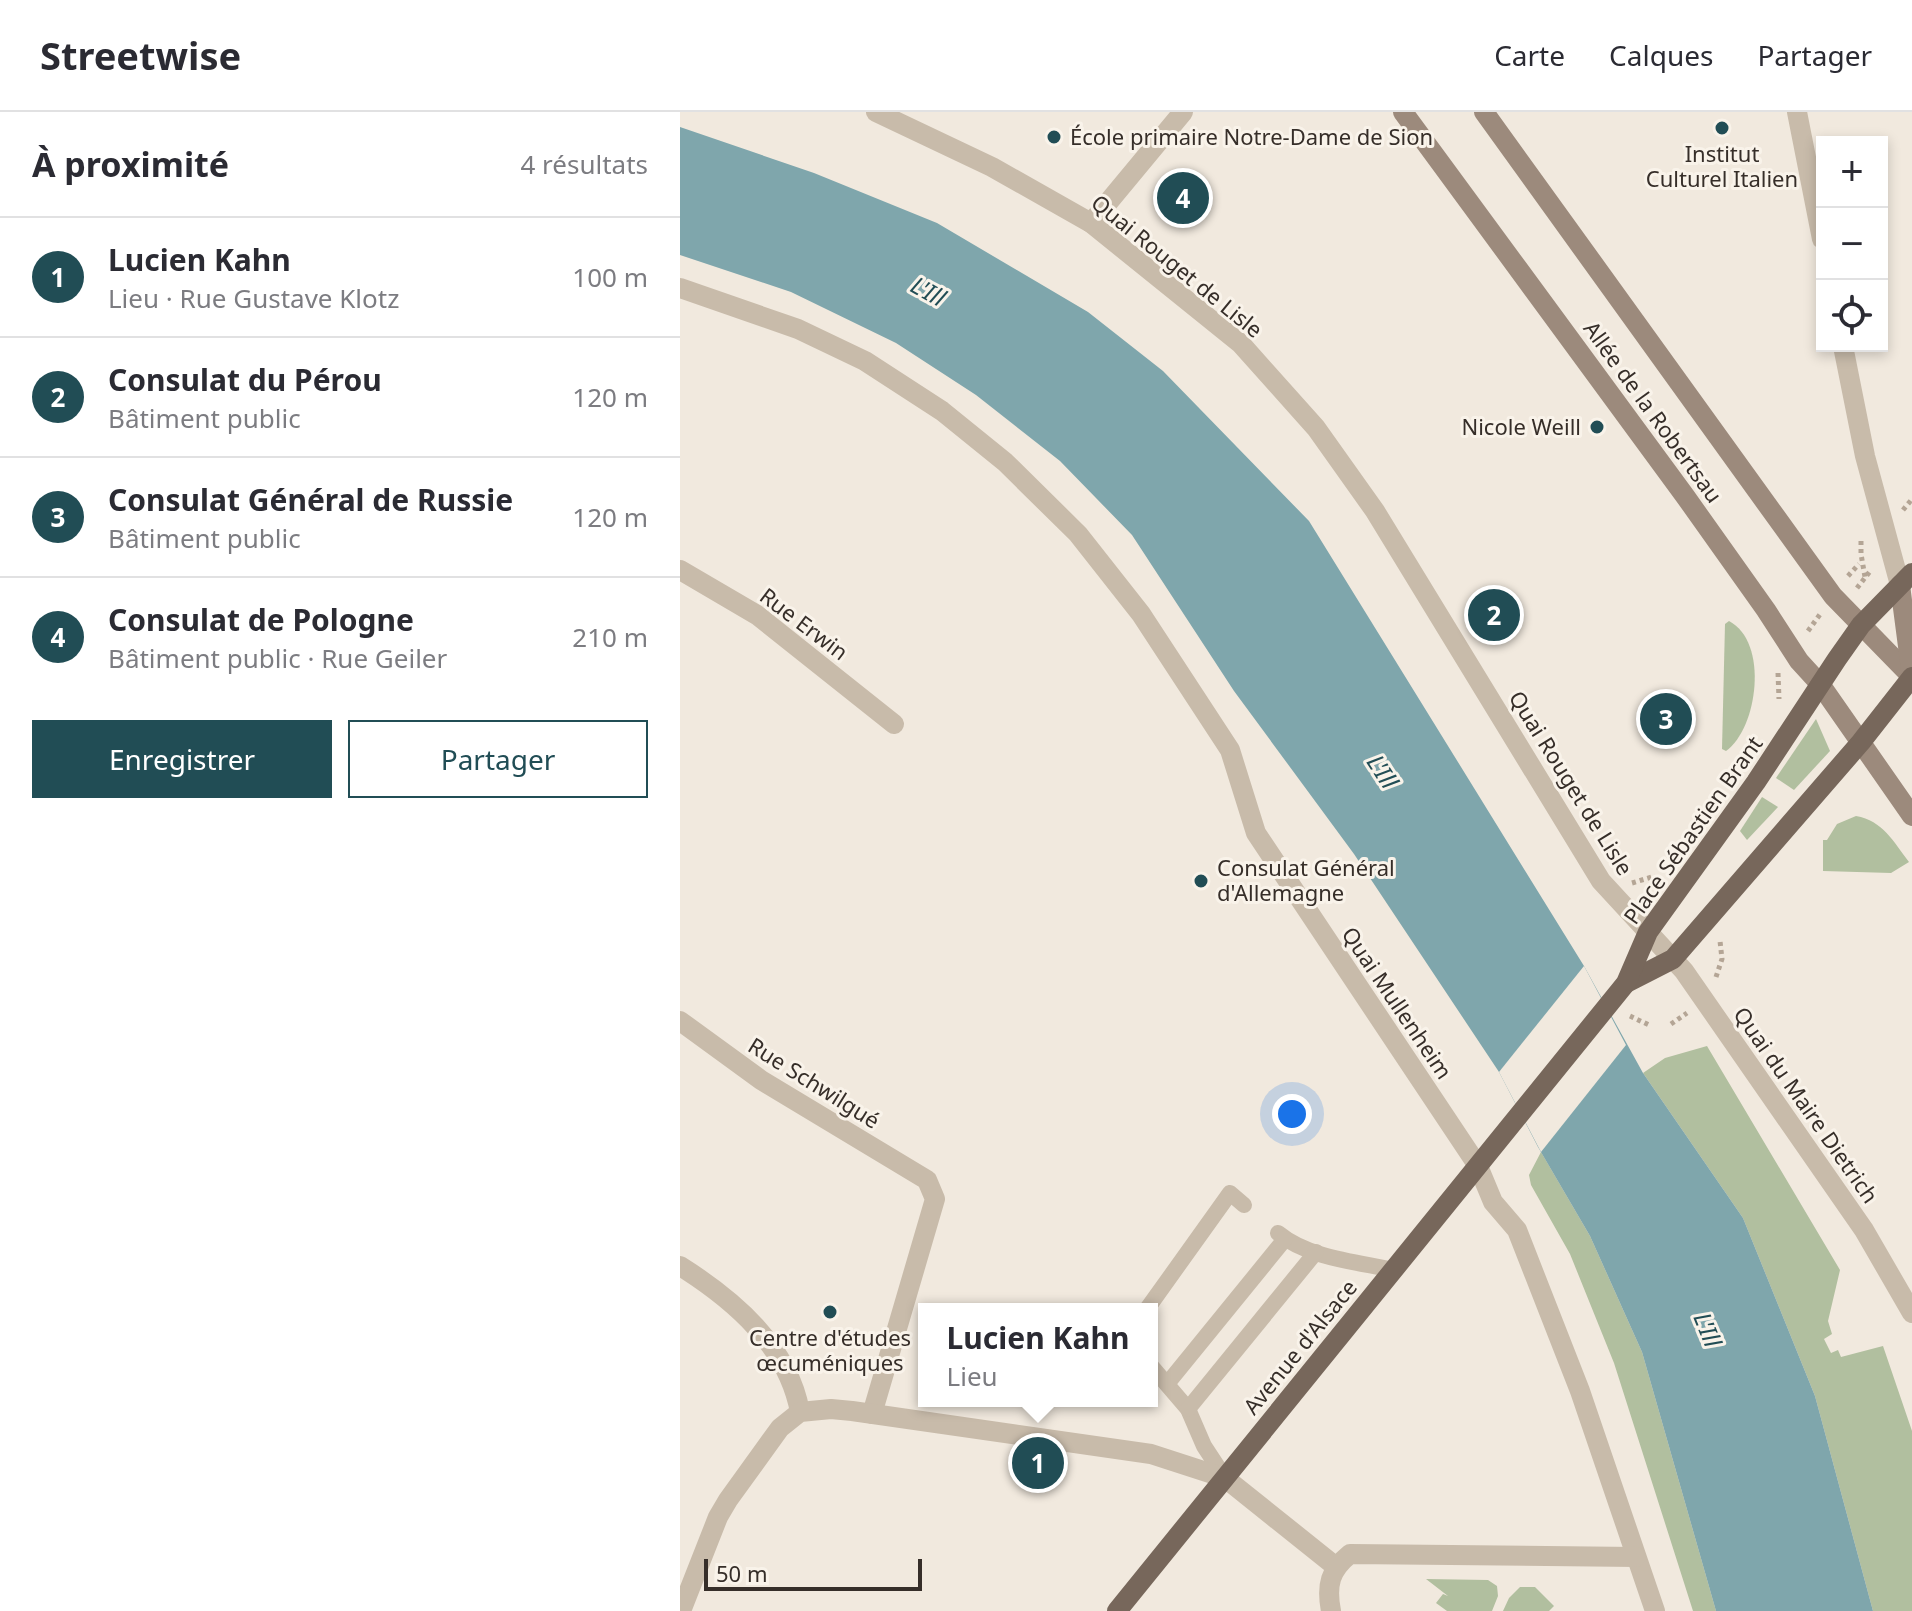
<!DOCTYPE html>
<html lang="fr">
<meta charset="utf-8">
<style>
body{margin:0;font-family:"Noto Sans",sans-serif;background:#f2f2f3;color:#2b2b33}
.controls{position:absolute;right:24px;top:24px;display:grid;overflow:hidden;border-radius:0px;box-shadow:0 4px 12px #0003}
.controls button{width:72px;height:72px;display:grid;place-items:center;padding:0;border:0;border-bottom:2px solid #e1e1e2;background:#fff;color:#2b2b33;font:40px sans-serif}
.scale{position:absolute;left:24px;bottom:20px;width:218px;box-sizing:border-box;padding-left:8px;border:4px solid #362e29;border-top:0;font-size:22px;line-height:28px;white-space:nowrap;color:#362e29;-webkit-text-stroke:6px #f9f3ea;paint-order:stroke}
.you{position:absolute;left:612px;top:1002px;width:28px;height:28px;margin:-20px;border:6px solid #fff;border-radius:50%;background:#1a73e8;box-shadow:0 0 0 12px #1a73e833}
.badge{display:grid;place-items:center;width:52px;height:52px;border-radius:50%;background:#214d55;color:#fff;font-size:26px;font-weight:700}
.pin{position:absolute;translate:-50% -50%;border:4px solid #fff;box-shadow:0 2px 8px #0006}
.popup{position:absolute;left:238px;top:1191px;width:240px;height:104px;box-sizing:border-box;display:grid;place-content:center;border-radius:0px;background:#fff;filter:drop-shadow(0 2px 6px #0005);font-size:26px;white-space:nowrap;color:#7c7c81}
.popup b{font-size:30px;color:#2b2b33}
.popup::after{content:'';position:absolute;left:50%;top:100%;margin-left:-16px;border:16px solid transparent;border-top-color:#fff}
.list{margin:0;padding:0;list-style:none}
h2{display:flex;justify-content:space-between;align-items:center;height:104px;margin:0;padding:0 32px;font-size:34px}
h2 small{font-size:26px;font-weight:400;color:#7c7c81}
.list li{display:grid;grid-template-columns:52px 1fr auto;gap:24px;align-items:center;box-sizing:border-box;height:120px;padding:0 32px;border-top:2px solid #e1e1e2}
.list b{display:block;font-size:30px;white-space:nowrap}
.list p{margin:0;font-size:26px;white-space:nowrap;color:#7c7c81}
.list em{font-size:26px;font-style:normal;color:#7c7c81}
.actions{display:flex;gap:16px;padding:24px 32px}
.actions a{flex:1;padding:18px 0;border:2px solid #214d55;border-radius:0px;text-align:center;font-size:28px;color:#214d55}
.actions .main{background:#214d55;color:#fff}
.icon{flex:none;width:44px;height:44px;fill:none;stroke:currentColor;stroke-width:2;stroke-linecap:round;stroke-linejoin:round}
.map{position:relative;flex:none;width:1232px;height:1499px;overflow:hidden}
header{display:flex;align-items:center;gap:48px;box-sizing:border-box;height:112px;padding:0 40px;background:#fff;border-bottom:2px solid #e1e1e2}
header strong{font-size:38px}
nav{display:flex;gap:44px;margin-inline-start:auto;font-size:28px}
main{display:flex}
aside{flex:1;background:#fff}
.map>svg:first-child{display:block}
.green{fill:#b1bf9f}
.water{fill:#7fa6ac}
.pier{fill:#f1e9de}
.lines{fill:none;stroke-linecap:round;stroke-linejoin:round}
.path{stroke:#b4a595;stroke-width:5;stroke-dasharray:4 4;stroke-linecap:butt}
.lane{stroke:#c8bbaa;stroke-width:16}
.street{stroke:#c8bbaa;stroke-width:20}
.secondary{stroke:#9c8a7c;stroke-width:20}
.primary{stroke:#77675b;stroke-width:20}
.poi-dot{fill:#214d55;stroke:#f9f3ea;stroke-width:3}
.labels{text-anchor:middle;stroke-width:6;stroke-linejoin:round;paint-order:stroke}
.poi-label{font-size:22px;fill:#362e29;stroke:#f9f3ea;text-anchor:start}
.street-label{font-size:22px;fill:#362e29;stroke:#f9f3ea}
.water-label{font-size:24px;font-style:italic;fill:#214d55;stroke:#f9f3ea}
</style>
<header>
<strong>Streetwise</strong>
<nav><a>Carte</a><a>Calques</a><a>Partager</a></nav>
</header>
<main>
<aside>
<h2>À proximité<small>4 résultats</small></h2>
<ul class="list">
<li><span class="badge">1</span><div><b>Lucien Kahn</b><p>Lieu · Rue Gustave Klotz</p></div><em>100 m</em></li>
<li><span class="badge">2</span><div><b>Consulat du Pérou</b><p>Bâtiment public</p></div><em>120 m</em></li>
<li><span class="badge">3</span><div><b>Consulat Général de Russie</b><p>Bâtiment public</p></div><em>120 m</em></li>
<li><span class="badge">4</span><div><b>Consulat de Pologne</b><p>Bâtiment public · Rue Geiler</p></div><em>210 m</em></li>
</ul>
<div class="actions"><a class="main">Enregistrer</a><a>Partager</a></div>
</aside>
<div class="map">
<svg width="1232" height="1499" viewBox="0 0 1232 1499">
<rect width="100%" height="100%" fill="#f1e9de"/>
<g class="green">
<path d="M 1049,509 C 1089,530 1078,616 1046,639 L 1042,637 L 1045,512 Z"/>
<path d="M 1136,607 L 1150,639 L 1114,678 L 1096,666 Z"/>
<path d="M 1082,685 L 1098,695 L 1067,728 L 1060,719 Z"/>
<path d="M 1176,704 C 1203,709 1213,729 1229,750 L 1211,761 L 1143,759 L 1143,728 L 1147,728 L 1157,712 Z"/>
<path d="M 1027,934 L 1160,1158 L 1148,1209 L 1152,1222 L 1144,1227 L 1151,1241 L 1158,1238 L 1161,1245 L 1203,1234 L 1232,1319 L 1232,1499 L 1193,1499 L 1135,1284 L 1063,1106 L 963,961 L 985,946 Z"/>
<path d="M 861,1040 L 910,1124 L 962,1240 L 1036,1499 L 1013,1499 L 934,1251 L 890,1142 L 851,1073 L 849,1063 Z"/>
<path d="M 746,1467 L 808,1468 L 817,1474 L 818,1484 L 812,1499 L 767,1499 L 756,1491 L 763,1482 L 768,1484 Z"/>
<path d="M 840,1475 L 855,1475 L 874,1494 L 869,1499 L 823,1499 L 829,1486 Z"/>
</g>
<path class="water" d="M 0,15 L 134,61 L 257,111 L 408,200 L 483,259 L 629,409 L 904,854 L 963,961 L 1063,1106 L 1135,1284 L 1193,1499 L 1036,1499 L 962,1240 L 910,1124 L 858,1035 L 819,960 L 674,742 L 554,579 L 452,423 L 380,349 L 296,283 L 216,231 L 111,180 L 0,143 Z"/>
<path class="pier" d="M 904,854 L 946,933 L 861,1040 L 819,960 Z"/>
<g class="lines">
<g class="path">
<path d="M 1223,398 L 1232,387"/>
<path d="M 1181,429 L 1181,442 L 1185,465"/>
<path d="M 1168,464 L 1179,452"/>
<path d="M 1177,476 L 1191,458"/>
<path d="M 1128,519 L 1141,501"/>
<path d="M 1098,561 L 1099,587"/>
<path d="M 952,771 L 975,764"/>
<path d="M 1036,865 L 1042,847 L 1040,829"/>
<path d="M 950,904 L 969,913"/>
<path d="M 991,912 L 1007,901"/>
</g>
<g class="lane">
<path d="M 598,1121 C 628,1146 677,1150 714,1158"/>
<path d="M 467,1197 L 550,1081 L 564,1093"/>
<path d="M 472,1255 L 508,1297 L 524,1334 L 545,1366"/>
<path d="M 487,1272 L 605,1127"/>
<path d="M 508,1297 L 636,1140"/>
</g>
<g class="street">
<path d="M 196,0 L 312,55 L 411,111 L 561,232 L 636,316 L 695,399 L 921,769 L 1004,859 L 1184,1118 L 1232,1201"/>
<path d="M 1117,0 L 1142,127"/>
<path d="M 411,111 L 503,0"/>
<path d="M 0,176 L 118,217 L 185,249 L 262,299 L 325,350 L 398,422 L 461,502 L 550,638 L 576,721 L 798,1054 L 813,1090 L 837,1118 L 900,1279 L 975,1499"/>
<path d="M 1163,234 L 1185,344 L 1220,473"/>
<path d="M 0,458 L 77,503 L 214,612"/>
<path d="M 0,909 L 81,968 L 247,1068 L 255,1087 L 192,1302"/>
<path d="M 0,1154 C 54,1188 108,1234 120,1300"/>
<path d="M 1,1499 L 38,1405 L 48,1388 L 100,1316 L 120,1300 L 151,1297 L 172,1299 L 471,1342 L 545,1366 L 655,1454"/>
<path d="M 651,1499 C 646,1473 650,1458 670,1442 L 956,1445"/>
</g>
<g class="secondary">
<path d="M 723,0 L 1005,384 L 1086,498 L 1119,549 L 1140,572 L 1232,704"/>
<path d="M 804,0 L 1153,484 L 1232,565"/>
<path d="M 1220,473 L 1232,565"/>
</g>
<g class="primary">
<path d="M 946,871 L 993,847 L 1181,630 L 1232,565"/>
<path d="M 437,1499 L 946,871 L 968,820 L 1076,670 L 1157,547 L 1181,513 L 1232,461"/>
</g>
</g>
<g class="poi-dot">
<circle cx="1042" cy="16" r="8"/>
<circle cx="374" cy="25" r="8"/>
<circle cx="917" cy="315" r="8"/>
<circle cx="521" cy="769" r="8"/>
<circle cx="150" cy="1200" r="8"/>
</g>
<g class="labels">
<g class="poi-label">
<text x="390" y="33">École primaire Notre-Dame de Sion</text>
<text x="1042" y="50" text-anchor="middle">Institut<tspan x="1042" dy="25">Culturel Italien</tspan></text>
<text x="901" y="323" text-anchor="end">Nicole Weill</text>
<text x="537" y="764">Consulat Général<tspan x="537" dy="25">d'Allemagne</tspan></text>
<text x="150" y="1234" text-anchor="middle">Centre d'études<tspan x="150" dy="25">œcuméniques</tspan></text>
</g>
<g class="street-label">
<text transform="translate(497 154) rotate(39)" y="8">Quai Rouget de Lisle</text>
<text transform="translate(973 300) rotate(54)" y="8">Allée de la Robertsau</text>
<text transform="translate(124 512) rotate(37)" y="8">Rue Erwin</text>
<text transform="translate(891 671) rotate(58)" y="8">Quai Rouget de Lisle</text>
<text transform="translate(1013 718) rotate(-55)" y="8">Place Sébastien Brant</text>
<text transform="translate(717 891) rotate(56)" y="8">Quai Mullenheim</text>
<text transform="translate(134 971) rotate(32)" y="8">Rue Schwilgué</text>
<text transform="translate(1126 993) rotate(55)" y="8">Quai du Maire Dietrich</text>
<text transform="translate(620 1235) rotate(-51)" y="8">Avenue d'Alsace</text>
</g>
<g class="water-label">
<text transform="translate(248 180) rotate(29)" y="8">L'Ill</text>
<text transform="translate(702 660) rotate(57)" y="8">L'Ill</text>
<text transform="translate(1027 1218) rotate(68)" y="8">L'Ill</text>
</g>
</g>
</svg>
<div class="controls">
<button>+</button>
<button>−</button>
<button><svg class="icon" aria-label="locate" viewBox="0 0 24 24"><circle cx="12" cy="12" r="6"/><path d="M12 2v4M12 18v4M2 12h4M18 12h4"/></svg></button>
</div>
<div class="scale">50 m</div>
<div class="you"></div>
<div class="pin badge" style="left:358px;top:1351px">1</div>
<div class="popup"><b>Lucien Kahn</b>Lieu</div>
<div class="pin badge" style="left:814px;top:503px">2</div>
<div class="pin badge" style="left:986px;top:607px">3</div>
<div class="pin badge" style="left:503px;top:86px">4</div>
</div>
</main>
